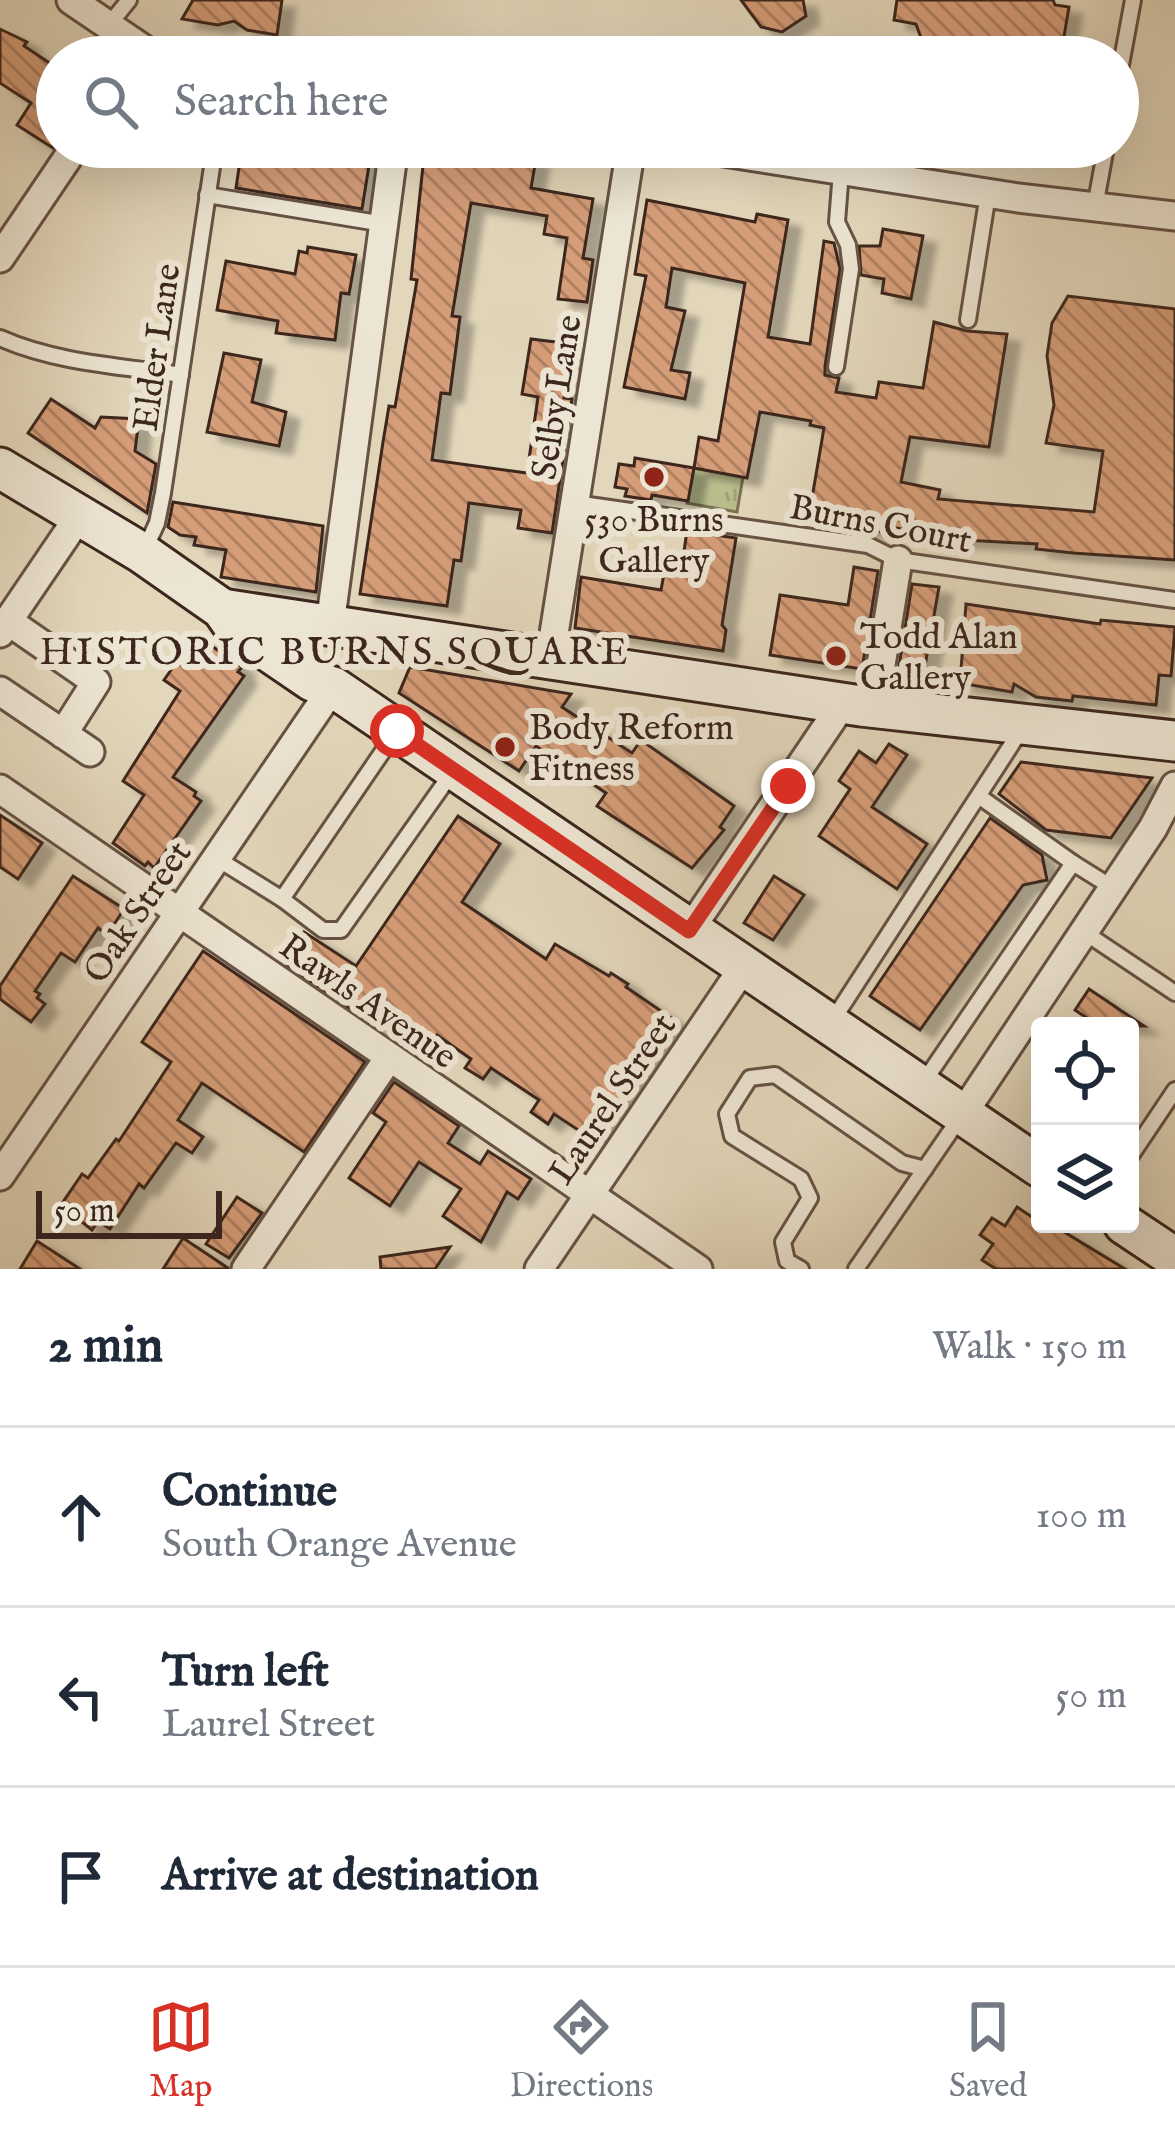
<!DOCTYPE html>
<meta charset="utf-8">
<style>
body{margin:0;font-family:"IM FELL English",serif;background:#f6f6f7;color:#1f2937}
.controls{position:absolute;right:36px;bottom:36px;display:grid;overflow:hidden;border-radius:12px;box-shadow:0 12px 48px #0002}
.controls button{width:108px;height:108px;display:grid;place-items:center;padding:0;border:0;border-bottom:3px solid #e0e1e3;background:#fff;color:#1f2937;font:60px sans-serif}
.scale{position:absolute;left:36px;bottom:30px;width:186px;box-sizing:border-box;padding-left:12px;border:6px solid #3c261d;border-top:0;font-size:33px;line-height:42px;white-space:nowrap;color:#3c261d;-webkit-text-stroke:9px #ede5d3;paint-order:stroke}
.stop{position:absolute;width:36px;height:36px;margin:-27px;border:9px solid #d93025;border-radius:50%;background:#fff}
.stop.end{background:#d93025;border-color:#fff;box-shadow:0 3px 12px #0008}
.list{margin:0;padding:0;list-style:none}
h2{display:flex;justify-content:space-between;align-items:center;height:156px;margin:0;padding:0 48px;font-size:51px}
h2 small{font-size:39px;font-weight:400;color:#747a83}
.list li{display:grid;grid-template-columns:78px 1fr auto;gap:36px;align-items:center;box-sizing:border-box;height:180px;padding:0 48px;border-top:3px solid #e0e1e3}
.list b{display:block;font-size:45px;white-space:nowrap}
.list p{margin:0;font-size:39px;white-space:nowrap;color:#747a83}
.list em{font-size:39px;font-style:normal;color:#747a83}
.icon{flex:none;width:66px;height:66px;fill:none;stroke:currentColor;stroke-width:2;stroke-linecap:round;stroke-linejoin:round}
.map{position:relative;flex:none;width:1175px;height:1269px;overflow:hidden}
.search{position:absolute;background:#fff;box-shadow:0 12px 48px #0002;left:36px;right:36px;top:36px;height:132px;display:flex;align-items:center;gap:30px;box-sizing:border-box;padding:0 42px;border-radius:66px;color:#747a83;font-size:45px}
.sheet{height:696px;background:#fff}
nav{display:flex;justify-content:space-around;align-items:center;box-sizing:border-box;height:168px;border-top:3px solid #e0e1e3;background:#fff;font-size:33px;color:#747a83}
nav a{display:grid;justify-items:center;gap:6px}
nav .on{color:#d93025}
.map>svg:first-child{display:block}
.grass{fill:url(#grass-tufts);stroke:#7b7254;stroke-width:3}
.building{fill:url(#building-back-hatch);stroke:#3c261d;stroke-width:3;filter:url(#shadow)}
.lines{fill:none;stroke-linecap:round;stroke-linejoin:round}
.lane-casing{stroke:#665244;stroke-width:20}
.street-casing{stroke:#665244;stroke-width:33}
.secondary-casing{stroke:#3c261d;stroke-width:45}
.lane{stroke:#ede5d3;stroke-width:14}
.street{stroke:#ede5d3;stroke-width:27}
.secondary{stroke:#ede5d3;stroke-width:39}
.route{stroke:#d93025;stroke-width:15}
.poi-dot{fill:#8f2418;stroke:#ede5d3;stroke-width:4.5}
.labels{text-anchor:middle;stroke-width:12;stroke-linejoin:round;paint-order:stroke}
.street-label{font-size:36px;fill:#3c261d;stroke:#ede5d3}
.poi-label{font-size:36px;fill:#3c261d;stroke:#ede5d3;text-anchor:start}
.neighbourhood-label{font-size:39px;letter-spacing:3px;fill:#3c261d;stroke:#ede5d3}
</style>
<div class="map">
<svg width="1175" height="1269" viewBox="0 0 1175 1269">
<defs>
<pattern id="grass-tufts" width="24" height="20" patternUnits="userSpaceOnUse" patternTransform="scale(3)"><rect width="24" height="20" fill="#babd8c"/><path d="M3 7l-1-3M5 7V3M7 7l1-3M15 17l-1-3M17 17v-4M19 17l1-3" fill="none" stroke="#a1a278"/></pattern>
<pattern id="building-back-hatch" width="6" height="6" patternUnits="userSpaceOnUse" patternTransform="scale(3)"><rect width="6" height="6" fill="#d59d78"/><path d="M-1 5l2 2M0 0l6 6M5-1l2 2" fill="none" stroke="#ae8062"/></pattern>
<filter id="shadow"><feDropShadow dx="13" dy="8" stdDeviation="3" flood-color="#0004"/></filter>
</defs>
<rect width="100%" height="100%" fill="#e3d7bb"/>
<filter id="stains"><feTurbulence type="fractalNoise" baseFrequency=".00167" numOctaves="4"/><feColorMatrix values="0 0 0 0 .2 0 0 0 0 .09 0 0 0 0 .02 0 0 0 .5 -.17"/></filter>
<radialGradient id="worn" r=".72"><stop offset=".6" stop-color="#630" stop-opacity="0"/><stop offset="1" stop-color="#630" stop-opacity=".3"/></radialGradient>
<path class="grass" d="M 694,468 L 743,477 L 737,512 L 687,503 Z"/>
<g class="building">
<path d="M 193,0 L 282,0 L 277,35 L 247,30 L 234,21 L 218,25 L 182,19 Z"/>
<path d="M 741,0 L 803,0 L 806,16 L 782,32 L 761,27 Z"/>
<path d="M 897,0 L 1053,0 L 1055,5 L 1069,7 L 1062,48 L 1050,43 L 1039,57 L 928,57 L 916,24 L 894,20 Z"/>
<path d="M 0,29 L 27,42 L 24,46 L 57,68 L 57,89 L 49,102 L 57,107 L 57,141 L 53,148 L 17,125 L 31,103 L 0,83 Z"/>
<path d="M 242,147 L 372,147 L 362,209 L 236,188 Z"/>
<path d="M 425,147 L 459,147 L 536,159 L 531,188 L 593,199 L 583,258 L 593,260 L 587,302 L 558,299 L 567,238 L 544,234 L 547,216 L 471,203 L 452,316 L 460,317 L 450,394 L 441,393 L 432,460 L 527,473 L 538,397 L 522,394 L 531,339 L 572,344 L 564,398 L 572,399 L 552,533 L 518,528 L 521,510 L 469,503 L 461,561 L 454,560 L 447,606 L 360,594 L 383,442 L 389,406 L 395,407 L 417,280 L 411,279 Z"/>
<path d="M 647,200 L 755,222 L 757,214 L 788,220 L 768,337 L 810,344 L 824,241 L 834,243 L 840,269 L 825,366 L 825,375 L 839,378 L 836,392 L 876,398 L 879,382 L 923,388 L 934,322 L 967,331 L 1007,334 L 989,447 L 910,437 L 901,482 L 940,490 L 938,499 L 1094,512 L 1103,451 L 1046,443 L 1054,405 L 1047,356 L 1052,323 L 1068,296 L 1175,309 L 1175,560 L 1073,553 L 1036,549 L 1037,544 L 947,539 L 883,525 L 882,532 L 822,521 L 811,504 L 824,428 L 810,425 L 811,421 L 760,412 L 747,478 L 694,468 L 699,437 L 718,441 L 745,283 L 672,268 L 666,307 L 685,311 L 671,370 L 690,373 L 685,399 L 624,387 L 646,276 L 635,274 Z"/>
<path d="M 883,229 L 923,236 L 911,299 L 882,293 L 884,279 L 861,275 L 859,246 L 880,246 Z"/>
<path d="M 308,247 L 356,255 L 349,294 L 341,293 L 335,340 L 276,333 L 278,321 L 217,310 L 226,261 L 295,274 L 299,251 L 307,253 Z"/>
<path d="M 224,353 L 261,360 L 252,402 L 286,412 L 279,446 L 207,432 Z"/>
<path d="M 51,399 L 95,428 L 101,417 L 139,419 L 135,451 L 156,464 L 147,513 L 28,433 Z"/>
<path d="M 635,458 L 694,468 L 688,501 L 652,495 L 651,500 L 625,496 L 627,489 L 615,487 L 619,464 L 634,466 Z"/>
<path d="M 173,502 L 323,526 L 316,592 L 221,577 L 226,550 L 194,545 L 196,537 L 180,535 L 168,527 Z"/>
<path d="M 687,531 L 736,538 L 722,625 L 726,630 L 723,651 L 575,628 L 581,577 L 661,590 L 666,563 L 682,565 Z"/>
<path d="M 854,567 L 878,571 L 862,669 L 770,655 L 780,595 L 848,605 Z"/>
<path d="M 912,584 L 939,587 L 922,683 L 897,679 Z"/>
<path d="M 966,604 L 1100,624 L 1101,620 L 1175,627 L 1171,676 L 1159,675 L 1156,705 L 1073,696 L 1072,701 L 1036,697 L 1014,684 L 1012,692 L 960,683 Z"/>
<path d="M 200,638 L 242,667 L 238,672 L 244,676 L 173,777 L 196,792 L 194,796 L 201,801 L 154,868 L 148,862 L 145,866 L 113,843 L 144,795 L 123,781 L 180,691 L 164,680 L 192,640 L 197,643 Z"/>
<path d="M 410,667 L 571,694 L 562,707 L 632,753 L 641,740 L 734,806 L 720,827 L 724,830 L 692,868 L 597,806 L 606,793 L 536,746 L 519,771 L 399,693 Z"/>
<path d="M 889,744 L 907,755 L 872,807 L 927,844 L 897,889 L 819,836 L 850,789 L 839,781 L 859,751 L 876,763 Z"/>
<path d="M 1021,762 L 1152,778 L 1111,838 L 1046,830 L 999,794 Z"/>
<path d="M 0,815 L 42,843 L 18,879 L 0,867 Z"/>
<path d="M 458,816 L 500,844 L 462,902 L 546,959 L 555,944 L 609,976 L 611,973 L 628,984 L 626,987 L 677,1022 L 598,1143 L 554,1114 L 548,1124 L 531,1112 L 539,1100 L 491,1068 L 483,1079 L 465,1068 L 471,1059 L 437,1035 L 434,1041 L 389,1010 L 377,1027 L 283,962 L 304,932 L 356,966 Z"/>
<path d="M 990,818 L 1042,855 L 1047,880 L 1023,885 L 920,1030 L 870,996 Z"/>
<path d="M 73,876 L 124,909 L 107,935 L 98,928 L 75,962 L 61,953 L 35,991 L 40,994 L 37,998 L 45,1004 L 31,1022 L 0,999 L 0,986 Z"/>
<path d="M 774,876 L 804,895 L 773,940 L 744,923 Z"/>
<path d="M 203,951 L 365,1062 L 304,1152 L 202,1083 L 178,1120 L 203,1137 L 192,1153 L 176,1143 L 144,1188 L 139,1184 L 110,1229 L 98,1221 L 92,1230 L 61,1205 L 82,1174 L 88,1178 L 116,1139 L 119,1141 L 171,1062 L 142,1042 Z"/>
<path d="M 1089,989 L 1144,1026 L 1099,1026 L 1075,1010 Z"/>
<path d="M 394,1082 L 459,1126 L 448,1143 L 480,1164 L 488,1151 L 531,1179 L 518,1199 L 507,1192 L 481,1242 L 443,1216 L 461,1189 L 419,1162 L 390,1206 L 349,1178 L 386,1122 L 373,1113 Z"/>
<path d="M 237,1197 L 262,1213 L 229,1258 L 206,1244 Z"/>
<path d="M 1017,1207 L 1038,1221 L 1040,1217 L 1040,1224 L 1051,1224 L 1125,1269 L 996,1269 L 982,1260 L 993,1244 L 980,1235 L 992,1218 L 1005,1226 Z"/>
<path d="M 183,1238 L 228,1268 L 228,1269 L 163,1269 Z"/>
<path d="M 37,1241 L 80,1269 L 20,1269 Z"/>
<path d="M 450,1247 L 435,1269 L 381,1269 L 380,1257 Z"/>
</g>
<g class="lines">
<defs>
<g id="lane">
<path d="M 108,26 L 129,0"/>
<path d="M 1118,81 L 1133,0"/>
<path d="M 207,195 L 384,224"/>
<path d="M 1095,207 L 1106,147"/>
<path d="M 968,320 L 988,194"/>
<path d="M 0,338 C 56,363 121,366 181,375"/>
<path d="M 836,367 L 851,269 L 848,245 L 837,222 L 841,171"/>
<path d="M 575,503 L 868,545 L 898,560 L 1175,600"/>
<path d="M 145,549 L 157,523 L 163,493 L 215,147"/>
<path d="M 394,735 L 282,899 L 323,930 L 341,930 L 451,774"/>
<path d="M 980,797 L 1073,863"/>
<path d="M 216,858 L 282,899"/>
<path d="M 1084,932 L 1175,993"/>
<path d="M 831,1023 L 1021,730"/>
<path d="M 923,1083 L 1073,863 L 1113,888"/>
<path d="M 1130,1157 L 1175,1090"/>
<path d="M 801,1269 L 787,1261 L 783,1242 L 810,1198 L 801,1179 L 732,1136 L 727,1114 L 750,1078 L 775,1075 L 902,1163 L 925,1169"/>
<path d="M 856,1269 L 959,1119"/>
</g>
<g id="street">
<path d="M 71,0 L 155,57"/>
<path d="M 691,147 L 1018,198 L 1175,216"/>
<path d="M 0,258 L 75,147"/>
<path d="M 8,621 L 80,515"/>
<path d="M 330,625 L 394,147"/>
<path d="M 0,633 L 8,621 L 96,682 L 63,734"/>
<path d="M 550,659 L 631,147"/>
<path d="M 0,691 L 90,752"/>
<path d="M 874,708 L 898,560"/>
<path d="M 0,789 L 698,1269"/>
<path d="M 689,931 L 843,703"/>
<path d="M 962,1115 L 1153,828 L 1175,786"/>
<path d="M 0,1176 L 333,687"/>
<path d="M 246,1269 L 388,1059"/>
<path d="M 539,1269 L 743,968"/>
</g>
<g id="secondary">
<path d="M 0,468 L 142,553 L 222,609 L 236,629 L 312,681 L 333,687 L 1040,1167"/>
<path d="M 222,609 L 861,706 L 1175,741"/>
<path d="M 1124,1224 L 1175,1258"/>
</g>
</defs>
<use href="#lane" class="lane-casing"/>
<use href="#street" class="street-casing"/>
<use href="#secondary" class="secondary-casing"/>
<use href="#lane" class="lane"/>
<use href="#street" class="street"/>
<use href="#secondary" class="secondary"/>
</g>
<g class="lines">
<path class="route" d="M 397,731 L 689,931 L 788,786"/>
</g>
<g class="poi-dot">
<circle cx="654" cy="477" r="12"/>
<circle cx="836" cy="656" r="12"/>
<circle cx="505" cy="747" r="12"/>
</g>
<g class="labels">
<g class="street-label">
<text transform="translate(155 347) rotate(-82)" y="13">Elder Lane</text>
<text transform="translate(555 397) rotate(-81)" y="13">Selby Lane</text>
<text transform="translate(881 522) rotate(11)" y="13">Burns Court</text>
<text transform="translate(136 911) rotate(-56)" y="13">Oak Street</text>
<text transform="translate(369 1000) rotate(35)" y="13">Rawls Avenue</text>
<text transform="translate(611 1098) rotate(-56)" y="13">Laurel Street</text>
</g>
<g class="poi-label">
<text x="654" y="531" text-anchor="middle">530 Burns<tspan x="654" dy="41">Gallery</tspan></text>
<text x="860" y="648">Todd Alan<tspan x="860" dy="41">Gallery</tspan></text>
<text x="529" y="739">Body Reform<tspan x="529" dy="41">Fitness</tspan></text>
</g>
<g class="neighbourhood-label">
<text x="335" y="664">HISTORIC BURNS SQUARE</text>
</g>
</g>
<rect width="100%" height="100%" filter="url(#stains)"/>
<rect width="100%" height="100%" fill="url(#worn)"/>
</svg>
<div class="controls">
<button><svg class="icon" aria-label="locate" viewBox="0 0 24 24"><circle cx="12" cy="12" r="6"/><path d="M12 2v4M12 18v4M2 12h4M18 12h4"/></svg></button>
<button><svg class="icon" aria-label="layers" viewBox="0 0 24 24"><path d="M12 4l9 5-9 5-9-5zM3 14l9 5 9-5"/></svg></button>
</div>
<div class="scale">50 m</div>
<div class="stop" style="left:397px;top:731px"></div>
<div class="stop end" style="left:788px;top:786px"></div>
<div class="search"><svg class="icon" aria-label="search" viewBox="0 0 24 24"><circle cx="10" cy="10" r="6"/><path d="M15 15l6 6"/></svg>Search here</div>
</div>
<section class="sheet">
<h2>2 min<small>Walk · 150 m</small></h2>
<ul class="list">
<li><svg class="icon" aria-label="ahead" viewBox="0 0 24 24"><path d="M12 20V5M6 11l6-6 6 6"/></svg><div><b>Continue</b><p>South Orange Avenue</p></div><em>100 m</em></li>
<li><svg class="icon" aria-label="left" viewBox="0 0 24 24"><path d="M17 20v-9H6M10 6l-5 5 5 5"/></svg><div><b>Turn left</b><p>Laurel Street</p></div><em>50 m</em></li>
<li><svg class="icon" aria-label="arrive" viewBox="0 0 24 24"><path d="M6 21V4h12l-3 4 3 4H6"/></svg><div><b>Arrive at destination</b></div></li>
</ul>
</section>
<nav>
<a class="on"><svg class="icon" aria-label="map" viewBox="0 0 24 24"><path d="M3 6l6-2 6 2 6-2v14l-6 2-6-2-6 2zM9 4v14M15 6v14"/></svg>Map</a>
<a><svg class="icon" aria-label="directions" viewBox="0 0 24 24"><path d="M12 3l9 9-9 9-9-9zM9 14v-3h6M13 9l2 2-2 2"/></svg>Directions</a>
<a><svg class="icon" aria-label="saved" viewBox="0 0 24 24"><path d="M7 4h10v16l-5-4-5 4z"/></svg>Saved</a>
</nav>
